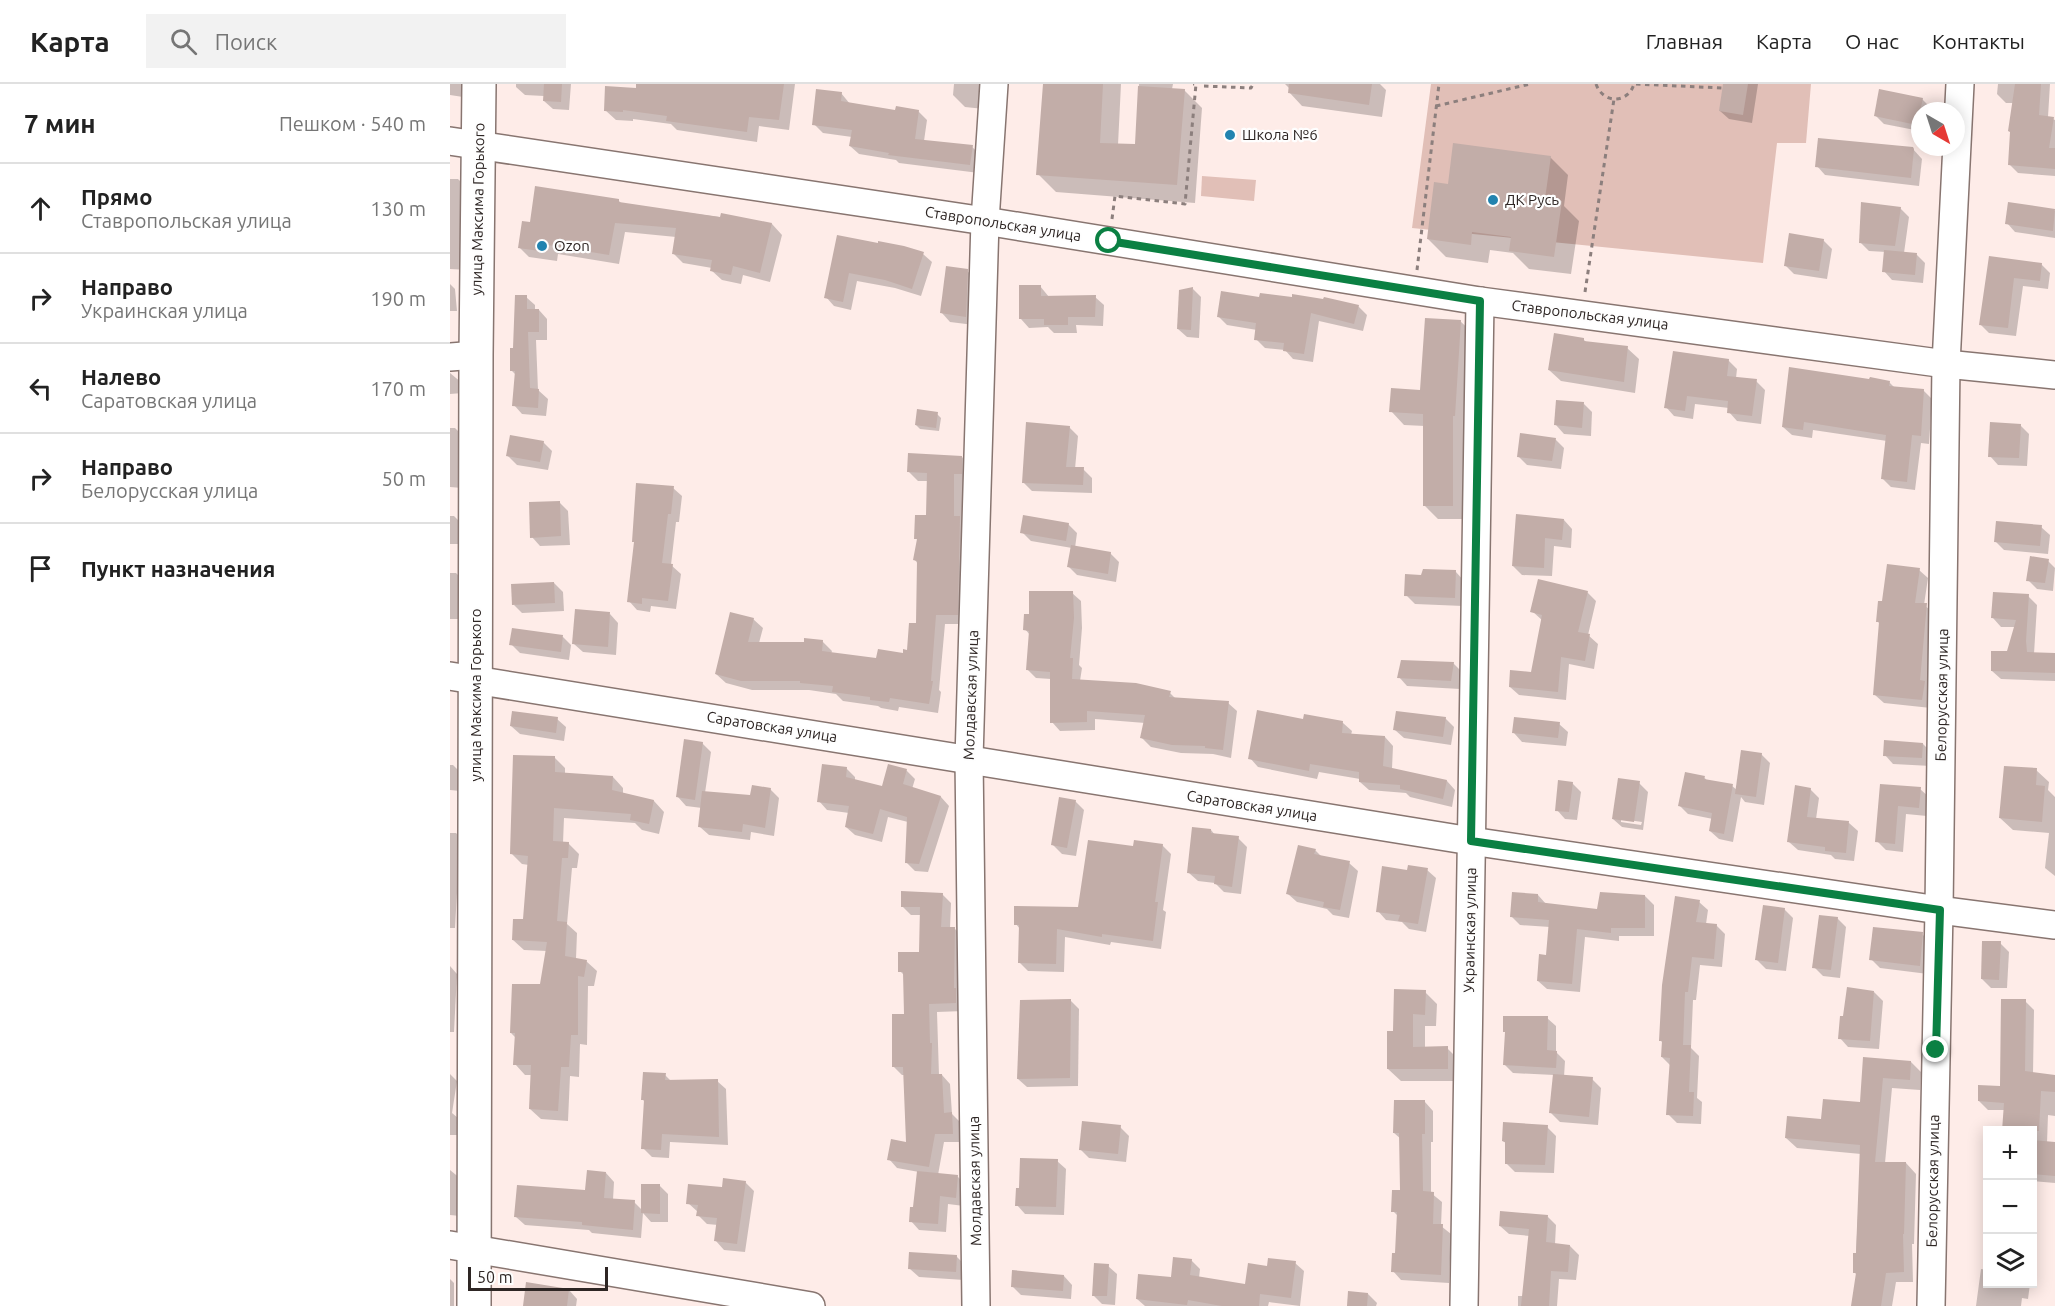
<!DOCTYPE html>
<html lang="ru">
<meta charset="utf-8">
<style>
body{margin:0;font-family:Ubuntu,sans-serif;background:#f2f2f2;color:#222}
.controls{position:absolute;right:18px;bottom:18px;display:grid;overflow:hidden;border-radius:0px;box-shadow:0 3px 15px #0003}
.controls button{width:54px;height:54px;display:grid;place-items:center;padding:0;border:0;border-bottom:2px solid #e0e0e0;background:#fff;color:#222;font:30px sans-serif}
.compass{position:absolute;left:1461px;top:18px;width:54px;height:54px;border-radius:50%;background:#fff;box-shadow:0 3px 15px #0003;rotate:141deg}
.scale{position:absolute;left:18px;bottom:15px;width:140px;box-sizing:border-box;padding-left:6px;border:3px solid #2e2624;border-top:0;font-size:16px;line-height:21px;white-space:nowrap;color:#2e2624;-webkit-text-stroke:4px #fefefe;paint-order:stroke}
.stop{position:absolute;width:18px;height:18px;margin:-14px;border:4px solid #0b8043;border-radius:50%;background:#fff}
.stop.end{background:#0b8043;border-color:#fff;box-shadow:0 2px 6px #0008}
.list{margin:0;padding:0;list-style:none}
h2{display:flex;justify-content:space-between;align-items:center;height:78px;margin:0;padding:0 24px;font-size:26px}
h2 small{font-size:20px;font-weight:400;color:#767676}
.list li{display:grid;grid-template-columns:39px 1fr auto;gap:18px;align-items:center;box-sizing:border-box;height:90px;padding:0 24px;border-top:2px solid #e0e0e0}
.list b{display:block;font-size:22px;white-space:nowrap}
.list p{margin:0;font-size:20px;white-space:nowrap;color:#767676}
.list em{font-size:20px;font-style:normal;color:#767676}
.icon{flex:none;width:33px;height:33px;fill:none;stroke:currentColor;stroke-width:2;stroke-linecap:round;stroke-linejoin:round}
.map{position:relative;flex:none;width:1605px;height:1222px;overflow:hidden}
header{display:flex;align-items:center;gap:36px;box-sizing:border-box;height:84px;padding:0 30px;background:#fff;border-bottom:2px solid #e0e0e0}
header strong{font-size:28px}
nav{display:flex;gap:33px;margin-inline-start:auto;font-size:21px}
.search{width:420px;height:54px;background:#f2f2f2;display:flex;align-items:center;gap:15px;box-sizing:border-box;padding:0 21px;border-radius:0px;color:#767676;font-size:22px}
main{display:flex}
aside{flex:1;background:#fff}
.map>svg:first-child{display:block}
.green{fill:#e1bfb7}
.shadow{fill:#0003;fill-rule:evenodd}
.building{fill:#c2ada8}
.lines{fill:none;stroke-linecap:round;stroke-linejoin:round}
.minor-casing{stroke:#887570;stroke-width:30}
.major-casing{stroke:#887570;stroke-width:36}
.path{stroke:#8c7f7d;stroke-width:3;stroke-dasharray:4.5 4.5;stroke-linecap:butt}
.minor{stroke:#fff;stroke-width:27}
.major{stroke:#fff;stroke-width:33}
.route{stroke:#0b8043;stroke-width:8}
.poi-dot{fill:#2283af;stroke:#fefefe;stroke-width:2}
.labels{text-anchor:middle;stroke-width:4.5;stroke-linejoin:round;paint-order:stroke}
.poi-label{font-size:15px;fill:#2e2624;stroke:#fefefe;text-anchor:start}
.street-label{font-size:15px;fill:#2e2624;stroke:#fefefe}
</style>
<header>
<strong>Карта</strong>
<div class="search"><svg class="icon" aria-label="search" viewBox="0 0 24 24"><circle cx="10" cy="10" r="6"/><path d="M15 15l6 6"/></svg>Поиск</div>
<nav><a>Главная</a><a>Карта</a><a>О нас</a><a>Контакты</a></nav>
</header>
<main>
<aside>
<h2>7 мин<small>Пешком · 540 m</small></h2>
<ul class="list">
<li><svg class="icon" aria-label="ahead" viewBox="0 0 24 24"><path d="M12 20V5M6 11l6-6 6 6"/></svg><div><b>Прямо</b><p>Ставропольская улица</p></div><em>130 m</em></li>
<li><svg class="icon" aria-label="right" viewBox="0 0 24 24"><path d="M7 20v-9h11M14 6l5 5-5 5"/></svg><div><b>Направо</b><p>Украинская улица</p></div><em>190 m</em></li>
<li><svg class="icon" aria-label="left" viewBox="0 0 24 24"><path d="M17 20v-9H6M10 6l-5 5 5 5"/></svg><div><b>Налево</b><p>Саратовская улица</p></div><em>170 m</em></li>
<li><svg class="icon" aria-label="right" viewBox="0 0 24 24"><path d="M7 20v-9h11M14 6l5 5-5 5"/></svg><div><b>Направо</b><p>Белорусская улица</p></div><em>50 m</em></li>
<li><svg class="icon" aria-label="arrive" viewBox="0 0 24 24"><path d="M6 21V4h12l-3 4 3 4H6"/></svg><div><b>Пункт назначения</b></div></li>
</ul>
</aside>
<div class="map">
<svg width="1605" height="1222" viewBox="0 0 1605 1222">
<rect width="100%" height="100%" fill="#feece8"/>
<g class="green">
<path d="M 981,0 L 1361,0 L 1356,59 L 1327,59 L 1313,179 L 962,144 Z"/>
<path d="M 752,92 L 806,96 L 804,117 L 751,112 Z"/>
</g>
<g class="shadow">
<path d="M 0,0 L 15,0 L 13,13 L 0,11 Z"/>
<path d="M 66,0 L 121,0 L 119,26 L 103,25 L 94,17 L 94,12 L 75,11 L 66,3 Z"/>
<path d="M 188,0 L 345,0 L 339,46 L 309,42 L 307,58 L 227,46 L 221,40 L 183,35 L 183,37 L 166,36 L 155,26 L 187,5 Z"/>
<path d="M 504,0 L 537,0 L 534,25 L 515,23 L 503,11 Z"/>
<path d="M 595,0 L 671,0 L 668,61 L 686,62 L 689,0 L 723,0 L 722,5 L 734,6 L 752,24 L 745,119 L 606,108 L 588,90 Z"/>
<path d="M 835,0 L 930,0 L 936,6 L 932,33 L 852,22 L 839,8 L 839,4 Z"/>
<path d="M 1274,0 L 1308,0 L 1302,39 L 1279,35 L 1270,27 Z"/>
<path d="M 1548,0 L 1600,0 L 1598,33 L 1605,36 L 1605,92 L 1568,89 L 1560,81 L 1564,19 L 1556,19 L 1547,10 Z"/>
<path d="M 391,9 L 400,20 L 446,27 L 468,27 L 477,36 L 474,57 L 522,63 L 531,71 L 529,89 L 449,79 L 446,76 L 409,70 L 400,62 L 402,53 L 373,49 L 364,40 Z"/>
<path d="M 1472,15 L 1481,24 L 1480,27 L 1470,27 L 1470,47 L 1434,40 L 1425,31 Z"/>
<path d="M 1462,64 L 1472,75 L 1469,102 L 1375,91 L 1367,82 Z"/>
<path d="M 1100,73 L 1118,91 L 1114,122 L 1129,137 L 1121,190 L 1079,185 L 1063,169 L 1040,166 L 1038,179 L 996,173 L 978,155 L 999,102 Z"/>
<path d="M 0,95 L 8,95 L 22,109 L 19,186 L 0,185 Z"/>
<path d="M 168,116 L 172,120 L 322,140 L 332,151 L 320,198 L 293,191 L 291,200 L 272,196 L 261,186 L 262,184 L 233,179 L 223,169 L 226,153 L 175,148 L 169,180 L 108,170 L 107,177 L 79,173 L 69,163 L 81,140 Z"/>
<path d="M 1560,120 L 1605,127 L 1605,154 L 1565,148 L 1557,139 Z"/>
<path d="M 1450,124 L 1459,133 L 1454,169 L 1467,171 L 1475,179 L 1473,199 L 1442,196 L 1434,187 L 1436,168 L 1419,167 L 1410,158 Z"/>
<path d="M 388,153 L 473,170 L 482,178 L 471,212 L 445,204 L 407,197 L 401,226 L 384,222 L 376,213 Z"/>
<path d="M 1373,156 L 1382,165 L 1377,195 L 1344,190 L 1336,182 Z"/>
<path d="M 1540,174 L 1591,180 L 1600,189 L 1598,205 L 1573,202 L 1566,252 L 1539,249 L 1530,240 Z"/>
<path d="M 517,187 L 526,195 L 524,241 L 500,238 L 492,229 Z"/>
<path d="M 0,200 L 5,205 L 7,227 L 0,227 Z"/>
<path d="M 590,202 L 599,213 L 645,213 L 654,221 L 653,242 L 626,241 L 627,249 L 604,249 L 598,243 L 579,244 L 571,235 Z"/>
<path d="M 743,205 L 751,213 L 749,254 L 737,253 L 728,245 Z"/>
<path d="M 76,213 L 85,221 L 85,226 L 89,226 L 97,235 L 97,256 L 86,256 L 88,306 L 98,315 L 96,332 L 72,330 L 64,321 L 66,291 L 62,287 Z"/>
<path d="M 811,215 L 908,222 L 917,231 L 913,247 L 869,237 L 863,278 L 843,275 L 835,266 L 815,264 L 806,255 L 807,246 L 777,241 L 768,232 Z"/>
<path d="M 1010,237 L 1024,250 L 1016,435 L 988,435 L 975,422 L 975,342 L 954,341 L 941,327 L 971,308 Z"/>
<path d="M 1133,255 L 1137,259 L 1177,264 L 1189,275 L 1185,309 L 1111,297 L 1099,286 Z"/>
<path d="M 1278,276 L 1287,285 L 1286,294 L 1306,297 L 1315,306 L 1311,340 L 1287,337 L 1279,328 L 1279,324 L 1245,320 L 1243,335 L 1224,332 L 1216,323 Z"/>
<path d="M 0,289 L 12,299 L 13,309 L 0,310 Z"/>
<path d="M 1439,298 L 1445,304 L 1473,306 L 1482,315 L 1479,360 L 1471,359 L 1465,406 L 1441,403 L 1432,394 L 1437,357 L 1363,346 L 1362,354 L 1342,351 L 1333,343 Z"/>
<path d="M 1134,320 L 1142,328 L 1141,352 L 1114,350 L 1106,341 Z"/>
<path d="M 487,330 L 491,334 L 489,347 L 470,345 L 466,341 Z"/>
<path d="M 1570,341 L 1579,350 L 1577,382 L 1548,381 L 1540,372 Z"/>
<path d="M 619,343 L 628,352 L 625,385 L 633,385 L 642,394 L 642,409 L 582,407 L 573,398 Z"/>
<path d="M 0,344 L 5,344 L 14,353 L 12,404 L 0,403 Z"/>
<path d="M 1105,355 L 1114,364 L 1111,385 L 1077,381 L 1068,372 Z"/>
<path d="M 93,358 L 102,367 L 98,386 L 67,381 L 58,372 Z"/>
<path d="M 512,373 L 521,383 L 521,399 L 513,399 L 512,436 L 519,443 L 516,540 L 495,540 L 489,606 L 491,608 L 488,629 L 449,623 L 448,627 L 431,624 L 428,622 L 393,617 L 386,610 L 359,606 L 302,606 L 276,599 L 266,590 L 303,535 L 313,544 L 309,559 L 355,560 L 372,557 L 382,567 L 381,570 L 428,576 L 454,571 L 459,567 L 467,541 L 468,480 L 465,476 L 468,456 L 465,454 L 478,433 L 479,397 L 468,397 L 458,387 Z"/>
<path d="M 223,404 L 232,412 L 229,438 L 226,438 L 221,481 L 231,490 L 226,525 L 201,522 L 200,528 L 187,526 L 179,517 Z"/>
<path d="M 109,418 L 118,427 L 120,461 L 90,462 L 82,453 Z"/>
<path d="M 0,432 L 4,432 L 14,442 L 15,460 L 0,460 Z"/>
<path d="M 1114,436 L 1122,445 L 1121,464 L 1104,462 L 1102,492 L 1072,491 L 1063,482 Z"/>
<path d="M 618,440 L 627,449 L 625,464 L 660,469 L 669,478 L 666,498 L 627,491 L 619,483 L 622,464 L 581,457 L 572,448 Z"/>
<path d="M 1591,443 L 1600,451 L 1598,470 L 1554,466 L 1545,457 Z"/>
<path d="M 1598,477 L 1605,484 L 1603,507 L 1587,505 L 1578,496 Z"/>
<path d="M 1469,486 L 1478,494 L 1474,521 L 1485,530 L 1481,624 L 1434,619 L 1425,611 L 1430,540 L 1428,538 L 1433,518 Z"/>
<path d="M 1006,488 L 1014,497 L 1013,522 L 965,520 L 956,511 Z"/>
<path d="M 0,489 L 6,489 L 16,499 L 13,535 L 0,535 L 0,539 Z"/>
<path d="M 104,499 L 113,508 L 114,527 L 72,529 L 64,521 Z"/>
<path d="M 1137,508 L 1146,517 L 1138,551 L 1148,560 L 1144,585 L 1119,580 L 1116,616 L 1069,611 L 1060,603 L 1083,590 L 1093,537 L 1082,527 Z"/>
<path d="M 622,509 L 631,517 L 632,544 L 629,581 L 632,584 L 630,597 L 720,609 L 726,615 L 778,619 L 787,627 L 781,674 L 763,670 L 731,669 L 701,663 L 692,654 L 695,639 L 645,635 L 645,646 L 610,647 L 602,638 L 601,595 L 586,594 L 577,585 L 580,551 L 575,545 L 580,532 Z"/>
<path d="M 1578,512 L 1587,521 L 1584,570 L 1605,571 L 1605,597 L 1551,595 L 1542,587 L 1558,569 L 1566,543 L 1551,543 L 1543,534 Z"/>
<path d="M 160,530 L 168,539 L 166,571 L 133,568 L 124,560 Z"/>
<path d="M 113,553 L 121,561 L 119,576 L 70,569 L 61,560 Z"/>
<path d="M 1003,579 L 1012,588 L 1010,605 L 957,602 L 949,593 Z"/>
<path d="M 995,634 L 1004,643 L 1001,661 L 954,654 L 945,646 Z"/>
<path d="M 107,635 L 116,643 L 114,657 L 70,650 L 61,642 Z"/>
<path d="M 854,637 L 893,639 L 902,647 L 901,651 L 935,653 L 943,662 L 942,685 L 997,697 L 1005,706 L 1002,723 L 960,713 L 956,709 L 919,706 L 910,698 L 910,695 L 869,688 L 867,695 L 808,683 L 800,674 Z"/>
<path d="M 1109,640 L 1118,648 L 1116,662 L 1072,658 L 1064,649 Z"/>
<path d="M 252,659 L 261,668 L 255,709 L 302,713 L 320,705 L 329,714 L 324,752 L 301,748 L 300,756 L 259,751 L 250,743 L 252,724 L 236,722 L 228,713 Z"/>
<path d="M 1473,660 L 1482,669 L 1481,682 L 1443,680 L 1435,671 Z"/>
<path d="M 1311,670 L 1320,679 L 1314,721 L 1295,718 L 1291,713 L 1283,758 L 1269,755 L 1260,747 L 1263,735 L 1238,730 L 1229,721 L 1254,693 L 1258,698 L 1282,702 L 1287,706 Z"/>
<path d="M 105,674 L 115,684 L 115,690 L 163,693 L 173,704 L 173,710 L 204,717 L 214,728 L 209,750 L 192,746 L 185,739 L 114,734 L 113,759 L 118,759 L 129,770 L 127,784 L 122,784 L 117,840 L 127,849 L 126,875 L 136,877 L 147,887 L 144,902 L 138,902 L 137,961 L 130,960 L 129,993 L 120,992 L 118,1037 L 91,1035 L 80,1025 L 82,991 L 75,991 L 65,980 L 66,954 L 61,949 L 92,902 L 97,867 L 74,866 L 63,856 L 74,837 L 79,781 L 72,780 L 62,770 Z"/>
<path d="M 0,681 L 3,681 L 12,690 L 10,707 L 0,706 Z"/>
<path d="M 396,684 L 405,693 L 405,697 L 433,704 L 456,686 L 465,695 L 462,705 L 491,713 L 499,722 L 478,788 L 465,787 L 456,778 L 458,738 L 438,733 L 432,758 L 405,751 L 396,743 L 399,729 L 377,726 L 369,717 Z"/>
<path d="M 1586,686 L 1599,698 L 1598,706 L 1605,713 L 1605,792 L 1595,784 L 1599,749 L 1563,746 L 1550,734 Z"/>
<path d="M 1122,699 L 1131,708 L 1127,736 L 1115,735 L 1107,726 Z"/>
<path d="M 1189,699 L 1198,708 L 1193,746 L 1172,743 L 1163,735 ZM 1171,735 L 1192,738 L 1191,741 L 1171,738 Z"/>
<path d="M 1432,701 L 1470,705 L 1479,713 L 1477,732 L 1456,730 L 1453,768 L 1436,766 L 1427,757 Z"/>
<path d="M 1360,705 L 1369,714 L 1366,735 L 1399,739 L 1408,747 L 1404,777 L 1385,775 L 1381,771 L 1348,766 L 1339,758 Z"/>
<path d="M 625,717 L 634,726 L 626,772 L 612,770 L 603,761 Z"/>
<path d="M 761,746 L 765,751 L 788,754 L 797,763 L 791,810 L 774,808 L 765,799 L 748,797 L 739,789 Z"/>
<path d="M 0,749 L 6,749 L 14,757 L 9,774 L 5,844 L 0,844 Z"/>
<path d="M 712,761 L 721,770 L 713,826 L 716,828 L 711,865 L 661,858 L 660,861 L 615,853 L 614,888 L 578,887 L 570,879 L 570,845 L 566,840 L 630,824 L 685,764 Z"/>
<path d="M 865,766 L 872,773 L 899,779 L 908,787 L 899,834 L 883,831 L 877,825 L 847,818 L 838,810 Z"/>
<path d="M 977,786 L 986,794 L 976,848 L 959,845 L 952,838 L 936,836 L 928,827 L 959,788 Z"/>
<path d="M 492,810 L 501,819 L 500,845 L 505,845 L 514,854 L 514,927 L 487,928 L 489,991 L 492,991 L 500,1000 L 502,1030 L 510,1038 L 511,1058 L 494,1058 L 488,1091 L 508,1093 L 516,1101 L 514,1122 L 498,1120 L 496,1148 L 469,1146 L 461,1137 L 464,1125 L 469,1088 L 447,1084 L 439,1075 L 458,1060 L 455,991 L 452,991 L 443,982 L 455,931 L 455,892 L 450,887 L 471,870 L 471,831 L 461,831 L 452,822 Z"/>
<path d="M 1088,811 L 1096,820 L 1149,826 L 1195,812 L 1204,821 L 1204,852 L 1169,852 L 1169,857 L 1135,853 L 1130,908 L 1097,905 L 1088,897 L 1097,872 L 1100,843 L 1070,841 L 1062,833 Z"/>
<path d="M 1249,818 L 1258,826 L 1256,840 L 1266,841 L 1275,850 L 1272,883 L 1250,881 L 1246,916 L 1243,916 L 1241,964 L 1249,972 L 1247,1014 L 1252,1018 L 1251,1040 L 1227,1039 L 1218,1030 L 1221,982 L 1212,973 L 1213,959 L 1210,956 Z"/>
<path d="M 1334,825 L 1343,834 L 1336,887 L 1316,885 L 1307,876 Z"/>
<path d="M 1387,834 L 1396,843 L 1390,894 L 1373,892 L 1364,883 Z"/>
<path d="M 1472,850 L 1481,859 L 1478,890 L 1430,884 L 1421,875 Z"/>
<path d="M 1550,859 L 1559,868 L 1557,904 L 1541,904 L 1532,895 Z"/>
<path d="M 0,882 L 7,890 L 4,948 L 0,948 Z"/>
<path d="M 975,908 L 987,920 L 986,942 L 975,942 L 975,964 L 997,964 L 1009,976 L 1010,997 L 951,997 L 938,985 L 944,948 Z"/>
<path d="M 1424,908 L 1433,917 L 1429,965 L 1398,963 L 1390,954 Z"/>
<path d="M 620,916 L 629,925 L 628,1002 L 577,1003 L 568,995 Z"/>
<path d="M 1575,917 L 1584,926 L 1583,990 L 1605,992 L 1605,1032 L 1598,1031 L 1597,1059 L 1605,1060 L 1605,1099 L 1582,1097 L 1582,1046 L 1555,1026 L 1538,1026 L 1529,1017 L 1552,1004 Z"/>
<path d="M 1097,934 L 1106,942 L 1106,968 L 1115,977 L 1114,993 L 1142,995 L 1151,1004 L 1148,1041 L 1110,1038 L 1101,1029 L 1104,991 L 1063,989 L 1054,980 Z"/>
<path d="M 1415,975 L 1461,978 L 1471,988 L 1470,1006 L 1442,1004 L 1435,1079 L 1456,1079 L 1466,1090 L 1464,1160 L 1462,1160 L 1463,1198 L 1446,1198 L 1442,1222 L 1403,1222 L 1407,1191 L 1405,1189 L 1411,1070 L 1347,1064 L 1336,1054 L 1411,1020 Z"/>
<path d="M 0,990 L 7,997 L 2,1029 L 8,1034 L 7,1051 L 0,1051 Z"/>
<path d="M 215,991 L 222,998 L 267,997 L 276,1005 L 278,1061 L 220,1058 L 219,1074 L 202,1073 L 193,1064 L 196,1019 L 192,1015 Z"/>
<path d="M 975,1018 L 983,1027 L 983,1058 L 981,1058 L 981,1109 L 992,1118 L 991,1142 L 1001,1150 L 999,1199 L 951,1196 L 943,1187 L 947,1170 L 948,1132 L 943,1127 L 951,1108 L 951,1055 L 944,1049 Z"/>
<path d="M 670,1043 L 679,1052 L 676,1078 L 639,1074 L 631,1066 Z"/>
<path d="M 1097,1043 L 1106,1052 L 1104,1089 L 1065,1088 L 1056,1079 L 1057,1060 L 1053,1057 Z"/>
<path d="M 607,1077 L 616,1085 L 614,1131 L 575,1130 L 567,1121 Z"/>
<path d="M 0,1086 L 11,1095 L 10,1132 L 0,1131 Z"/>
<path d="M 156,1089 L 164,1098 L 163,1116 L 184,1118 L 192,1126 L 209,1101 L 218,1110 L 218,1138 L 201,1138 L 193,1129 L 191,1154 L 142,1149 L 139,1146 L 75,1141 L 66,1133 L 137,1107 Z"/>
<path d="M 295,1098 L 304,1107 L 295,1168 L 274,1166 L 266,1157 L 268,1141 L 257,1140 L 248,1131 L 248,1128 L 238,1119 L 273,1105 Z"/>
<path d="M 1098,1133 L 1106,1141 L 1105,1160 L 1120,1162 L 1129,1171 L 1126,1196 L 1109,1195 L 1107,1222 L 1068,1222 L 1068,1212 L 1073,1212 L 1080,1152 L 1059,1150 L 1050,1142 Z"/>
<path d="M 506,1172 L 515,1181 L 514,1196 L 469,1193 L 460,1185 Z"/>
<path d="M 741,1176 L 750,1185 L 749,1194 L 796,1201 L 819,1184 L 845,1179 L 854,1187 L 850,1222 L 819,1218 L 818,1222 L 695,1222 L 687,1215 L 722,1194 Z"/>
<path d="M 658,1182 L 667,1190 L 665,1221 L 652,1220 L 643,1211 Z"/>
<path d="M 1531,1185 L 1538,1186 L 1538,1200 L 1580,1200 L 1578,1215 L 1572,1214 L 1571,1222 L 1526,1222 Z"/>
<path d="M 614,1192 L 622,1201 L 621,1215 L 571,1211 L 562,1202 Z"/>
<path d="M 0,1195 L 4,1199 L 4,1222 L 0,1222 Z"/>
<path d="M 119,1206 L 127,1215 L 126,1222 L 74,1222 Z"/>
<path d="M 918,1210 L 927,1219 L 926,1222 L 898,1222 Z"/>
</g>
<g class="building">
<path d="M 94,0 L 112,0 L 111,18 L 93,17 Z"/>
<path d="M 186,0 L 334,0 L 329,36 L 299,33 L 297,48 L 216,37 L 217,32 L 173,26 L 173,28 L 154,27 L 155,2 L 186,4 Z"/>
<path d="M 593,0 L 653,0 L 650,59 L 685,60 L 688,2 L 735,5 L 727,101 L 586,91 Z"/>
<path d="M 839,0 L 922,0 L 919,21 L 838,9 Z"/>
<path d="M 1273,0 L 1298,0 L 1293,31 L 1269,27 Z"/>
<path d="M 1565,0 L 1591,0 L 1589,31 L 1604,33 L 1599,64 L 1605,64 L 1605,85 L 1558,81 L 1560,48 L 1558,47 Z"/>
<path d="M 366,5 L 392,8 L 391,17 L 445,26 L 446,22 L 469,26 L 465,55 L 523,61 L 520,81 L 438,71 L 439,69 L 399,62 L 402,46 L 362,41 Z"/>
<path d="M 1429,5 L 1473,14 L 1467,41 L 1424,32 Z"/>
<path d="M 1368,54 L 1463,63 L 1464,65 L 1461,94 L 1365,83 Z"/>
<path d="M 1003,59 L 1101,72 L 1095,115 L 1112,117 L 1104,173 L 1059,167 L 1061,153 L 1022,148 L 1021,161 L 977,155 L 984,98 L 998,100 Z"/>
<path d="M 85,102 L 169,115 L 169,118 L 270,133 L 271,129 L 322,139 L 310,189 L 283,182 L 281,191 L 260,187 L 262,176 L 222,170 L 226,144 L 165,139 L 159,171 L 98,161 L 97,168 L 68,164 L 72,137 L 80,138 Z"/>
<path d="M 1411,118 L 1451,123 L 1445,162 L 1409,159 Z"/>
<path d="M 1558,118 L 1605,125 L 1603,147 L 1555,140 Z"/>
<path d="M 1339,149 L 1374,155 L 1369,187 L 1334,182 Z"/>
<path d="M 387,151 L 428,159 L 428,157 L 454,162 L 474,168 L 462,205 L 435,196 L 399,189 L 393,218 L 374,214 Z"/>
<path d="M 1434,166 L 1467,169 L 1465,191 L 1432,188 Z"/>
<path d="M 1539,172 L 1592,179 L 1590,197 L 1564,194 L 1558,244 L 1529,241 Z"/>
<path d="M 496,182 L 518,185 L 516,233 L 490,229 Z"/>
<path d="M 569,201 L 591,201 L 591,212 L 646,211 L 645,233 L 618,233 L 618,241 L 594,241 L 594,235 L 569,235 Z"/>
<path d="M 743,203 L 741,246 L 727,245 L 729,206 Z"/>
<path d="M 771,207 L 809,213 L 810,209 L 842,213 L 842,210 L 873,215 L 874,213 L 909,221 L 904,240 L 861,229 L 854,270 L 833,267 L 834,259 L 804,256 L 806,239 L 767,233 Z"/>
<path d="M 65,211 L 77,211 L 77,225 L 89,225 L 89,248 L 78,248 L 80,304 L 89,305 L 88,324 L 62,322 L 65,287 L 60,287 L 60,264 L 63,264 Z"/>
<path d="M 975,234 L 1011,236 L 1005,332 L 1003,332 L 1003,422 L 973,422 L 973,330 L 939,328 L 941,304 L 970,306 Z"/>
<path d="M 1104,249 L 1134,254 L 1134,257 L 1178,262 L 1174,298 L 1098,286 Z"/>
<path d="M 1223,267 L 1279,275 L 1277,292 L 1307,295 L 1302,332 L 1277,329 L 1278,317 L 1237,312 L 1235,327 L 1214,324 Z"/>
<path d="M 1339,283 L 1419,295 L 1420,293 L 1440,297 L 1439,302 L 1474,305 L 1471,352 L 1462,351 L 1457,398 L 1431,395 L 1436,351 L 1354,338 L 1353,346 L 1332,343 Z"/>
<path d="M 1106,316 L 1134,318 L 1132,344 L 1104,341 Z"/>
<path d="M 467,325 L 488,328 L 486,344 L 465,341 Z"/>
<path d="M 576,338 L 620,342 L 616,383 L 634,383 L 633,401 L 572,399 Z"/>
<path d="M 1540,338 L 1571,340 L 1569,374 L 1538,373 Z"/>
<path d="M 1070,349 L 1106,354 L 1102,377 L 1067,373 Z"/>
<path d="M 60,351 L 94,357 L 90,378 L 56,372 Z"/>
<path d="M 458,369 L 512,372 L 512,390 L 504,390 L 504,432 L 510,432 L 508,531 L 486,531 L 481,597 L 483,597 L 479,620 L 440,614 L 439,618 L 420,616 L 420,613 L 382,608 L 383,602 L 350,599 L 350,597 L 291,597 L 265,590 L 280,528 L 304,534 L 298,558 L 354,558 L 354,554 L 373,556 L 372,567 L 426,574 L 428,565 L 453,569 L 453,565 L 457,566 L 459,539 L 466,539 L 467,477 L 463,476 L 467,455 L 464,455 L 465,431 L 476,431 L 477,389 L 457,388 Z"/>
<path d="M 186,399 L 224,402 L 221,430 L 218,430 L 212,479 L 223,480 L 218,517 L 192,514 L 192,520 L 177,518 L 184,458 L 182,458 Z"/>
<path d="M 110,417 L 111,452 L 80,454 L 79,418 Z"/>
<path d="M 1066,430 L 1114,435 L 1112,456 L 1095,454 L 1094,484 L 1062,482 Z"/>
<path d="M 573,431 L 619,439 L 616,457 L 570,449 Z"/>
<path d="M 1546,437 L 1592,441 L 1590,462 L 1544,458 Z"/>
<path d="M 621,461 L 661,468 L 658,490 L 617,483 Z"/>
<path d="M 1580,472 L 1599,475 L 1595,499 L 1576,497 Z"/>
<path d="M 1437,480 L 1470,484 L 1465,519 L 1477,519 L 1470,596 L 1475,597 L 1472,616 L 1423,611 L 1429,538 L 1426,538 L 1428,517 L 1432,517 Z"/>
<path d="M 973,485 L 1006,486 L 1005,514 L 954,512 L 955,490 L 971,491 Z"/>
<path d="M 1088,495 L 1138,507 L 1128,548 L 1140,550 L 1135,577 L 1111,573 L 1108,608 L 1059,603 L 1060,586 L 1081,588 L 1092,531 L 1080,528 Z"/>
<path d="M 104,498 L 105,519 L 62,521 L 61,500 Z"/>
<path d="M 579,507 L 623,507 L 624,534 L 620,574 L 623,574 L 622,595 L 686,599 L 721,607 L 719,613 L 779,617 L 773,666 L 755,664 L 755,662 L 722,661 L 690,654 L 695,631 L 637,627 L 637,638 L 600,639 L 600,588 L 576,586 L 579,547 L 573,546 L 574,530 L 579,530 Z"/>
<path d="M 1543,508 L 1579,510 L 1576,557 L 1577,568 L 1605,569 L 1605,589 L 1541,587 L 1541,567 L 1557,567 L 1566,536 L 1541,534 Z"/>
<path d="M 125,525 L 160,528 L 158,563 L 122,560 Z"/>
<path d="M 62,544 L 113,551 L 111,568 L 59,561 Z"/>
<path d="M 951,576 L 1004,578 L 1001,597 L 947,594 Z"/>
<path d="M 807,626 L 853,635 L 854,630 L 893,637 L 892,649 L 935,652 L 933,682 L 997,696 L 993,715 L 950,705 L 950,701 L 909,698 L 909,688 L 860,680 L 859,687 L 798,675 Z"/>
<path d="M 62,627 L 108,633 L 106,649 L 60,642 Z"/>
<path d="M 946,627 L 996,633 L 993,653 L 943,646 Z"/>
<path d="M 1064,633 L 1110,638 L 1108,654 L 1062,649 Z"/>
<path d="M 234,655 L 253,658 L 245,716 L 226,713 Z"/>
<path d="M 1434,656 L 1473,659 L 1472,674 L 1433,672 Z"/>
<path d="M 1291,666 L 1312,669 L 1306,713 L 1285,710 Z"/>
<path d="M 63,671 L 105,672 L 105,688 L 163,692 L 162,706 L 204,716 L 199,740 L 180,736 L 181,730 L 104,724 L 103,757 L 119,758 L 118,774 L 112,774 L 107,837 L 117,838 L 115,872 L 137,876 L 134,893 L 128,892 L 128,951 L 121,951 L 119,983 L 111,983 L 108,1027 L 79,1025 L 81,981 L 63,981 L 65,949 L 60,949 L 62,900 L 90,900 L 97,858 L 62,856 L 63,835 L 73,835 L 78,772 L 60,770 Z"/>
<path d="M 372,680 L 397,683 L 396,693 L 432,702 L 438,680 L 457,685 L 453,700 L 491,712 L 469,780 L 455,779 L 457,733 L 430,725 L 423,750 L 395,743 L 399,722 L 367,718 Z"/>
<path d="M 1554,682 L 1587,684 L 1586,701 L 1595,702 L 1592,738 L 1549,734 Z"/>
<path d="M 1235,688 L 1255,692 L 1254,695 L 1283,700 L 1274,750 L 1259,747 L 1262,729 L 1228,722 Z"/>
<path d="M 1168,694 L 1190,697 L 1184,738 L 1162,735 Z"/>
<path d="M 1108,696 L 1123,698 L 1119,728 L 1105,727 Z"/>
<path d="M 1430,700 L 1471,703 L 1469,724 L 1448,722 L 1445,760 L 1425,758 Z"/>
<path d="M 302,701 L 321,704 L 315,744 L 293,740 L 292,748 L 248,743 L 252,707 L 300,711 Z"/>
<path d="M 1345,701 L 1361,704 L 1357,733 L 1399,737 L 1396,769 L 1375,767 L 1375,763 L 1337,758 Z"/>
<path d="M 609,713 L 626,716 L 617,764 L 601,761 Z"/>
<path d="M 742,743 L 761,745 L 761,749 L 789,752 L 782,803 L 764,800 L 765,792 L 737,789 Z"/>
<path d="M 638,756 L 683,762 L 684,756 L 713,760 L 705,818 L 708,818 L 703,857 L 652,850 L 652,853 L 607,845 L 606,880 L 568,879 L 569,841 L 564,841 L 564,822 L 628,823 Z"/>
<path d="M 848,761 L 866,765 L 864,770 L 900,777 L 890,826 L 873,823 L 874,818 L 836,810 Z"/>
<path d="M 958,781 L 978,784 L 968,840 L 948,837 L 950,831 L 926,828 L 932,782 L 957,786 Z"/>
<path d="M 451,807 L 493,809 L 491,843 L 505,843 L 504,904 L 506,904 L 506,919 L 479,920 L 480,959 L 482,959 L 481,990 L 492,990 L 494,1029 L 502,1028 L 503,1050 L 485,1050 L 479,1083 L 437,1076 L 441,1055 L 456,1058 L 453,983 L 442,983 L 442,930 L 454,930 L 453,888 L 448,888 L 448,868 L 469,868 L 470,823 L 451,823 Z"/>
<path d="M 1062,808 L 1088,810 L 1088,818 L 1147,825 L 1150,808 L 1195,811 L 1195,844 L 1161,844 L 1161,849 L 1127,845 L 1122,900 L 1087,897 L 1089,870 L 1096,871 L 1099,836 L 1060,833 Z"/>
<path d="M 1225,812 L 1250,816 L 1246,838 L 1267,840 L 1264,875 L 1242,873 L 1238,908 L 1235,908 L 1233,961 L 1241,961 L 1239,1008 L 1244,1008 L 1243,1032 L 1216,1031 L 1220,974 L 1211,973 L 1212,957 L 1209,957 L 1212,901 Z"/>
<path d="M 1313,821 L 1335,824 L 1328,879 L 1305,876 Z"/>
<path d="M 1369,831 L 1388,833 L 1381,886 L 1362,884 Z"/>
<path d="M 1423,843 L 1473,848 L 1470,882 L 1419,876 Z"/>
<path d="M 1532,857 L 1551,857 L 1549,896 L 1531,895 Z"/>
<path d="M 1397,903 L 1424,907 L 1420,957 L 1388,955 L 1390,932 L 1393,932 Z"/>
<path d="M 944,905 L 976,906 L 975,931 L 963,930 L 963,963 L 998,962 L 998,985 L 937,985 L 937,947 L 943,947 Z"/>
<path d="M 621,915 L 620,994 L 567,995 L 570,916 Z"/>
<path d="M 1551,915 L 1576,915 L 1575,987 L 1605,991 L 1605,1008 L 1591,1007 L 1589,1047 L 1552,1047 L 1554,1019 L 1528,1017 L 1528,1001 L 1550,1002 Z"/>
<path d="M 1053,932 L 1098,932 L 1097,966 L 1107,967 L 1106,984 L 1053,981 L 1055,948 L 1053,948 Z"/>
<path d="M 1413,973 L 1461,977 L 1460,996 L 1433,994 L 1425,1078 L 1456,1078 L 1454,1150 L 1453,1150 L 1454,1188 L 1436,1189 L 1431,1222 L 1401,1222 L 1406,1189 L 1403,1189 L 1403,1169 L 1406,1169 L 1410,1061 L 1335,1054 L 1337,1032 L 1371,1035 L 1373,1015 L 1410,1018 Z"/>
<path d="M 193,988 L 216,989 L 215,996 L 268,995 L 269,1053 L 212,1050 L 211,1066 L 191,1065 L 194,1016 L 191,1016 Z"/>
<path d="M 1103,990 L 1143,993 L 1139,1033 L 1099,1029 Z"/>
<path d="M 944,1016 L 975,1016 L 975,1050 L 972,1050 L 973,1107 L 984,1108 L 983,1140 L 993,1140 L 991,1191 L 941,1188 L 942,1169 L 945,1169 L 947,1128 L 941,1128 L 942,1106 L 950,1106 L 949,1049 L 943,1049 Z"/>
<path d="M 632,1037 L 671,1041 L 668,1070 L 629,1066 Z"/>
<path d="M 1053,1038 L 1098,1041 L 1095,1081 L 1055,1080 L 1055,1058 L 1052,1057 Z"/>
<path d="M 1582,1056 L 1605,1058 L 1605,1092 L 1582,1090 Z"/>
<path d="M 570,1074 L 608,1075 L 606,1123 L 565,1122 L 566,1104 L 569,1104 Z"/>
<path d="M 137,1086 L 156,1088 L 154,1114 L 185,1116 L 183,1146 L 132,1141 L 132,1138 L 64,1133 L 67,1101 L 135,1106 Z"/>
<path d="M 467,1087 L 508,1091 L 506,1114 L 490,1112 L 488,1140 L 459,1138 L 460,1123 L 463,1123 Z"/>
<path d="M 273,1094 L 296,1097 L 287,1160 L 264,1157 L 267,1134 L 246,1132 L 248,1121 L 236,1120 L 238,1100 L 272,1103 Z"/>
<path d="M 191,1100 L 210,1100 L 210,1130 L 191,1129 Z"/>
<path d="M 1050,1127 L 1098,1131 L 1096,1158 L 1120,1161 L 1118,1188 L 1101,1187 L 1099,1222 L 1071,1222 L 1079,1145 L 1049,1142 Z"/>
<path d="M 459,1168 L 507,1171 L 506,1188 L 458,1185 Z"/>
<path d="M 723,1173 L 742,1175 L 740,1191 L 795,1200 L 798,1179 L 817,1182 L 818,1174 L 846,1177 L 841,1214 L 810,1210 L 809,1222 L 772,1222 L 738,1216 L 737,1221 L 686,1215 L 688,1190 L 721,1193 Z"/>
<path d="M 644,1179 L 659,1180 L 657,1212 L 642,1212 Z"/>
<path d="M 562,1186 L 614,1191 L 613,1207 L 561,1203 Z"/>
<path d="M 76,1198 L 119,1205 L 117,1222 L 73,1222 Z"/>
<path d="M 898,1207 L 918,1209 L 917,1222 L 897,1222 Z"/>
</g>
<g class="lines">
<defs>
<g id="minor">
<path d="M 0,57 L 535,137 L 1030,217 L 1496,280 L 1605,291"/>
<path d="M 0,273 L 26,271"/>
<path d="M 0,592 L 1021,757 L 1489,826 L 1605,841"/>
<path d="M 0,1161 L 361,1222"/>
<path d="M 526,1222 L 519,675 L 535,137 L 544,0"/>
<path d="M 1014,1222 L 1030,217"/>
<path d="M 1481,1222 L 1489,826 L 1496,280 L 1510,0"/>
</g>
<path id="major" d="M 24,1222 L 26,271 L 29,0"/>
</defs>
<use href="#minor" class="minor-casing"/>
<use href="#major" class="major-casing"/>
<g class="path">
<path d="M 1146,0 C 1153,20 1178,20 1184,0"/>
<path d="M 1186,0 L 1272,4"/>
<path d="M 754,2 L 801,4 L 803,0"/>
<path d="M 986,22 L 1080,0"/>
<path d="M 662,135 L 665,112 L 735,120 L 746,0 L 743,0"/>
<path d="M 967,186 L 989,0"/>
<path d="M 1135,208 L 1164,15"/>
</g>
<use href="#minor" class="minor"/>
<use href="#major" class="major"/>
</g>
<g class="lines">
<path class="route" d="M 659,157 L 1030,217 L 1021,757 L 1490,826 L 1486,966"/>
</g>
<g class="poi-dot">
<circle cx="780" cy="51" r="6"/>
<circle cx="1043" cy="116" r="6"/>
<circle cx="92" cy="162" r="6"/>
</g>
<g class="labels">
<g class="poi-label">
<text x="792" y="56">Школа №6</text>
<text x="1055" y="121">ДК Русь</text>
<text x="104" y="167">Ozon</text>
</g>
<g class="street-label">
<text transform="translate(28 125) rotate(-89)" y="5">улица Максима Горького</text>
<text transform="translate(553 140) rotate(9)" y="5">Ставропольская улица</text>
<text transform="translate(1140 231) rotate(7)" y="5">Ставропольская улица</text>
<text transform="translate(26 611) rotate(-90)" y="5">улица Максима Горького</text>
<text transform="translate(521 611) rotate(-88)" y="5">Молдавская улица</text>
<text transform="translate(1492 611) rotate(-89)" y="5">Белорусская улица</text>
<text transform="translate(322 643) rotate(9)" y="5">Саратовская улица</text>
<text transform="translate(802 722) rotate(9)" y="5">Саратовская улица</text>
<text transform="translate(1020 846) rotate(-89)" y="5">Украинская улица</text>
<text transform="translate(525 1097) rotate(-91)" y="5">Молдавская улица</text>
<text transform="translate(1483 1097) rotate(-89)" y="5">Белорусская улица</text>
</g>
</g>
</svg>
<div class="controls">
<button>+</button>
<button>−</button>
<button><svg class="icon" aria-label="layers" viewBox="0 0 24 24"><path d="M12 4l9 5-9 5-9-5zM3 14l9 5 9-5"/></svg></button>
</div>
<svg class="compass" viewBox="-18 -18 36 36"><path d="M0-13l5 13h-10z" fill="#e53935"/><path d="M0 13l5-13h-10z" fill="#767676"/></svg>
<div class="scale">50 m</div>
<div class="stop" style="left:659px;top:157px"></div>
<div class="stop end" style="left:1486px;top:966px"></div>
</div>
</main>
